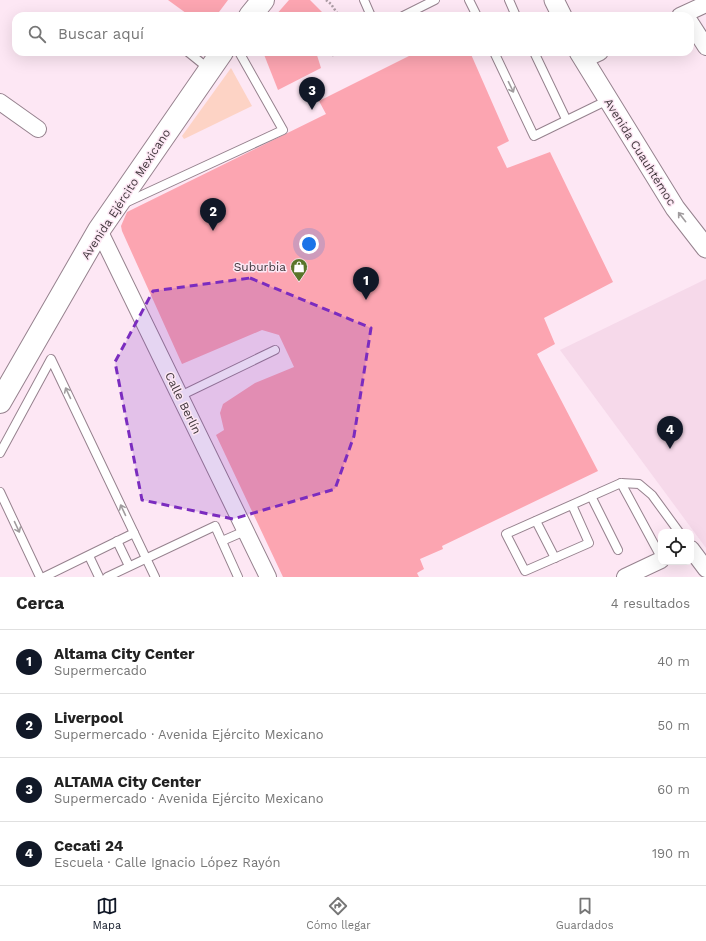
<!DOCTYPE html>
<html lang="es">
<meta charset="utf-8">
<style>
body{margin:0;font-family:"Work Sans",sans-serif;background:#f2f2f2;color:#222}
.controls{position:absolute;right:12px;bottom:12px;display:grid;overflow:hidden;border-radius:8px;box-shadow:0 4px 16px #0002}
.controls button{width:36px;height:36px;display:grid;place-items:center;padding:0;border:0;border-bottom:1px solid #e0e0e0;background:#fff;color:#222;font:20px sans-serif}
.you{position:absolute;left:309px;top:244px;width:14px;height:14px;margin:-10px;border:3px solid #fff;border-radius:50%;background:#1a73e8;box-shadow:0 0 0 6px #1a73e833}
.badge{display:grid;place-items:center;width:26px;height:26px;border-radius:50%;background:#111827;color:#fff;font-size:13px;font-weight:700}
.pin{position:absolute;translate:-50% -33px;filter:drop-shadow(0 1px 2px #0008)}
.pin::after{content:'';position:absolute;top:21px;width:14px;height:12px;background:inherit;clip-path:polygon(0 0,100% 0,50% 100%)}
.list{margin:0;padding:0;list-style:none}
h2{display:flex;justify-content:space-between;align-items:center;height:52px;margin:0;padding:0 16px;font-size:17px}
h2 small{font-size:13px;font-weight:400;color:#767676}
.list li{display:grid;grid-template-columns:26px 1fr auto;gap:12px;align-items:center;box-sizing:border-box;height:64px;padding:0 16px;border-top:1px solid #e0e0e0}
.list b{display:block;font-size:15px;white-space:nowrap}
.list p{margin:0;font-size:13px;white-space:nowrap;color:#767676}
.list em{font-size:13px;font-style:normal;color:#767676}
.icon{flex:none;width:22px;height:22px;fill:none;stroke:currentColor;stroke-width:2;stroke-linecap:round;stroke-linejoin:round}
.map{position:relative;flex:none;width:706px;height:577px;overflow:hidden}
.search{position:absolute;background:#fff;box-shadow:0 4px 16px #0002;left:12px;right:12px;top:12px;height:44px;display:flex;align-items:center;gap:10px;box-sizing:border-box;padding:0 14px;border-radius:12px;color:#767676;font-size:15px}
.sheet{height:308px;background:#fff}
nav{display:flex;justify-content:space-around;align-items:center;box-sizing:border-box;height:56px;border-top:1px solid #e0e0e0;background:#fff;font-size:11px;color:#767676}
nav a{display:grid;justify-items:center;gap:2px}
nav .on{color:#111827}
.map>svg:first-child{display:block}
.built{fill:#f6d9ea}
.green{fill:#fdd3c5}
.building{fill:#fca5b1}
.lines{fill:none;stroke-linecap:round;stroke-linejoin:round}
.service-casing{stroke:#96828e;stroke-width:10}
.minor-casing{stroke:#96828e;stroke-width:18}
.tertiary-casing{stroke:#96828e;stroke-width:21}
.secondary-casing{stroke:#96828e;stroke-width:24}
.path{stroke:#ab9ba4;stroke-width:2.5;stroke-dasharray:2 2;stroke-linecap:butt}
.service{stroke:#fff;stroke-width:8}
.minor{stroke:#fff;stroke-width:16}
.tertiary{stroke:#fff;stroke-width:19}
.secondary{stroke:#fff;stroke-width:22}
.oneway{stroke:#a09c9e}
.marked{fill:#7b2cbf;fill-opacity:0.2;stroke:#7b2cbf;stroke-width:3;stroke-dasharray:8 5;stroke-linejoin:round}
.labels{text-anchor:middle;stroke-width:3;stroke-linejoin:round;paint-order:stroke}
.street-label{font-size:12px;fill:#41383d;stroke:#fde7f4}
.poi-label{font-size:12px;fill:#41383d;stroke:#fde7f4;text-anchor:end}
</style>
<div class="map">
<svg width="706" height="577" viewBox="0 0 706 577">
<rect width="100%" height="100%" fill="#fde7f4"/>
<path class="built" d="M 706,279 L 706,548 L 560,350 Z"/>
<path class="green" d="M 231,68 L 252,106 L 184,139 L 182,136 Z"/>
<g class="building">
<path d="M 168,0 L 228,0 L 216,16 L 190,16 Z"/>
<path d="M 289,0 L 310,0 L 322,12 L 320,16 L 275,16 Z"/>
<path d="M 263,52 L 316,52 L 321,68 L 278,90 Z"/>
<path d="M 417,52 L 470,52 L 509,141 L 497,147 L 507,168 L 550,152 L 613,282 L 544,318 L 555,344 L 537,354 L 598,471 L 442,546 L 443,549 L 420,559 L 424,569 L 417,573 L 419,577 L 283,577 L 216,435 L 224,430 L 220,413 L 223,404 L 255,383 L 294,367 L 279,335 L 262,330 L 182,364 L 122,231 L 121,226 L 127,212 L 326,114 L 319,101 Z"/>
</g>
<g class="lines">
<defs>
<g id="service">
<path d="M 364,0 L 371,16"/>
<path d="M 469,0 L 477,16"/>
<path d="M 509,0 L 516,16"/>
<path d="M 403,16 L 435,0"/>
<path d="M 188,52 L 209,69"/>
<path d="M 494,52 L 534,136 L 608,100"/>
<path d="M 534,52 L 566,119"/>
<path d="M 125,203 L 283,130 L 239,52"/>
<path d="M 180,396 L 275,350"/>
<path d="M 0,453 L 51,359 L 155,577"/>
<path d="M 621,483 L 661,557"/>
<path d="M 0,492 L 40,577"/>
<path d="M 591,496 L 618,550"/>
<path d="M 572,505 L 589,543 L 525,571 L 506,534 L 621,483 L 639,484 L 652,495 L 679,532"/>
<path d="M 536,521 L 555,558"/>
<path d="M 117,541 L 129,566"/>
<path d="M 222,541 L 245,531"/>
<path d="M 89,556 L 99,577"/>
<path d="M 44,577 L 134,533"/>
<path d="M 107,577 L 215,526 L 238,577"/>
</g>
<g id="minor">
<path d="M 680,16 L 706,4"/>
<path d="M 690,22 L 706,47"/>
<path d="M 583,60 L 600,52"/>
<path d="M 0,102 L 38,129"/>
<path d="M 99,230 L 268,577"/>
<path d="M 691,549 L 706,569"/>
<path d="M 625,577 L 661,560"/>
</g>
<g id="tertiary">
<path d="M 554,0 L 562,16"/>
<path d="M 579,52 L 675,208 L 706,248"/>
</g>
<g id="secondary">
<path d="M 250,16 L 263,0"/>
<path d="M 0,402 L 99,230 L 222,52"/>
</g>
</defs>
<use href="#service" class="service-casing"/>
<use href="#minor" class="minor-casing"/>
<use href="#tertiary" class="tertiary-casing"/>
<use href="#secondary" class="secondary-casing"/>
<g class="path">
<path d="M 326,0 L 331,4 L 339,16"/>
<path d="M 332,56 L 334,52"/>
</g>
<use href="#service" class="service"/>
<use href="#minor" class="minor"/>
<use href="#tertiary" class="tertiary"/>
<use href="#secondary" class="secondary"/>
</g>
<defs><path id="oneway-shaft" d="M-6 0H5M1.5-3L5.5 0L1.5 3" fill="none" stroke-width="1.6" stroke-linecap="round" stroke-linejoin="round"/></defs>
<g class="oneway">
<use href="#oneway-shaft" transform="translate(511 87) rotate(64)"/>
<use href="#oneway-shaft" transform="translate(682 217) rotate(-128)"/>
<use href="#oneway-shaft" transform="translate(68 393) rotate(-115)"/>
<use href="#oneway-shaft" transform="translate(123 510) rotate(-115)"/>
<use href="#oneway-shaft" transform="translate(17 527) rotate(65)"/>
</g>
<path class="marked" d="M 250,278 L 371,328 L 354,436 L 335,489 L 233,519 L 142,500 L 115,362 L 153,291 Z"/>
<defs>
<symbol id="shop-pin" viewBox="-11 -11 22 30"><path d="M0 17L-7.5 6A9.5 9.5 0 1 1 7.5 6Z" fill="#597529" stroke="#fde7f4"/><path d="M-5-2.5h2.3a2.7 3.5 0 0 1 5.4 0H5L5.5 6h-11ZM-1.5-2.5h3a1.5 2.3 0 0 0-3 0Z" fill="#fff"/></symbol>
</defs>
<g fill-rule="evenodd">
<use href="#shop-pin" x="289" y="257" width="20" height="27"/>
</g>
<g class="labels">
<g class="street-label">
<text transform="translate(640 152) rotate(58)" y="4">Avenida Cuauhtémoc</text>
<text transform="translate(126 194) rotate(-57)" y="4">Avenida Ejército Mexicano</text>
<text transform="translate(183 403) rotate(64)" y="4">Calle Berlín</text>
</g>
<g class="poi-label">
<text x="286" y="271">Suburbia</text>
</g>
</g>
</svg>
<div class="controls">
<button><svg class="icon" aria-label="locate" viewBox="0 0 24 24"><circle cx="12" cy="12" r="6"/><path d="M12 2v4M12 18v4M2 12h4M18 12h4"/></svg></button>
</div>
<div class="you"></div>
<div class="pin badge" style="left:366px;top:300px">1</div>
<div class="pin badge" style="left:213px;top:231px">2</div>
<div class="pin badge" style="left:312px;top:110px">3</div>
<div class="pin badge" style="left:670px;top:449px">4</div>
<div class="search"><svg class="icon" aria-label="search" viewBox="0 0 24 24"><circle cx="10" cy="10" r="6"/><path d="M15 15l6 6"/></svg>Buscar aquí</div>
</div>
<section class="sheet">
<h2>Cerca<small>4 resultados</small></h2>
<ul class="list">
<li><span class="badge">1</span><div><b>Altama City Center</b><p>Supermercado</p></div><em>40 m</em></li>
<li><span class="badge">2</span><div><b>Liverpool</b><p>Supermercado · Avenida Ejército Mexicano</p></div><em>50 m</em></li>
<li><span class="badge">3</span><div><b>ALTAMA City Center</b><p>Supermercado · Avenida Ejército Mexicano</p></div><em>60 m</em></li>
<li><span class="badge">4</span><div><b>Cecati 24</b><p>Escuela · Calle Ignacio López Rayón</p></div><em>190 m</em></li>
</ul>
</section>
<nav>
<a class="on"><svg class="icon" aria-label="map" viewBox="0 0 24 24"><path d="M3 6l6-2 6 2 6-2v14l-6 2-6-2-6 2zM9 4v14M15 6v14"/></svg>Mapa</a>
<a><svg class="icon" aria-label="directions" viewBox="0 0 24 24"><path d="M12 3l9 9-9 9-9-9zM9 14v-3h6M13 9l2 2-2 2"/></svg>Cómo llegar</a>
<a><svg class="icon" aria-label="saved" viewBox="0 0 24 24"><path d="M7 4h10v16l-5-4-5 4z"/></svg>Guardados</a>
</nav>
